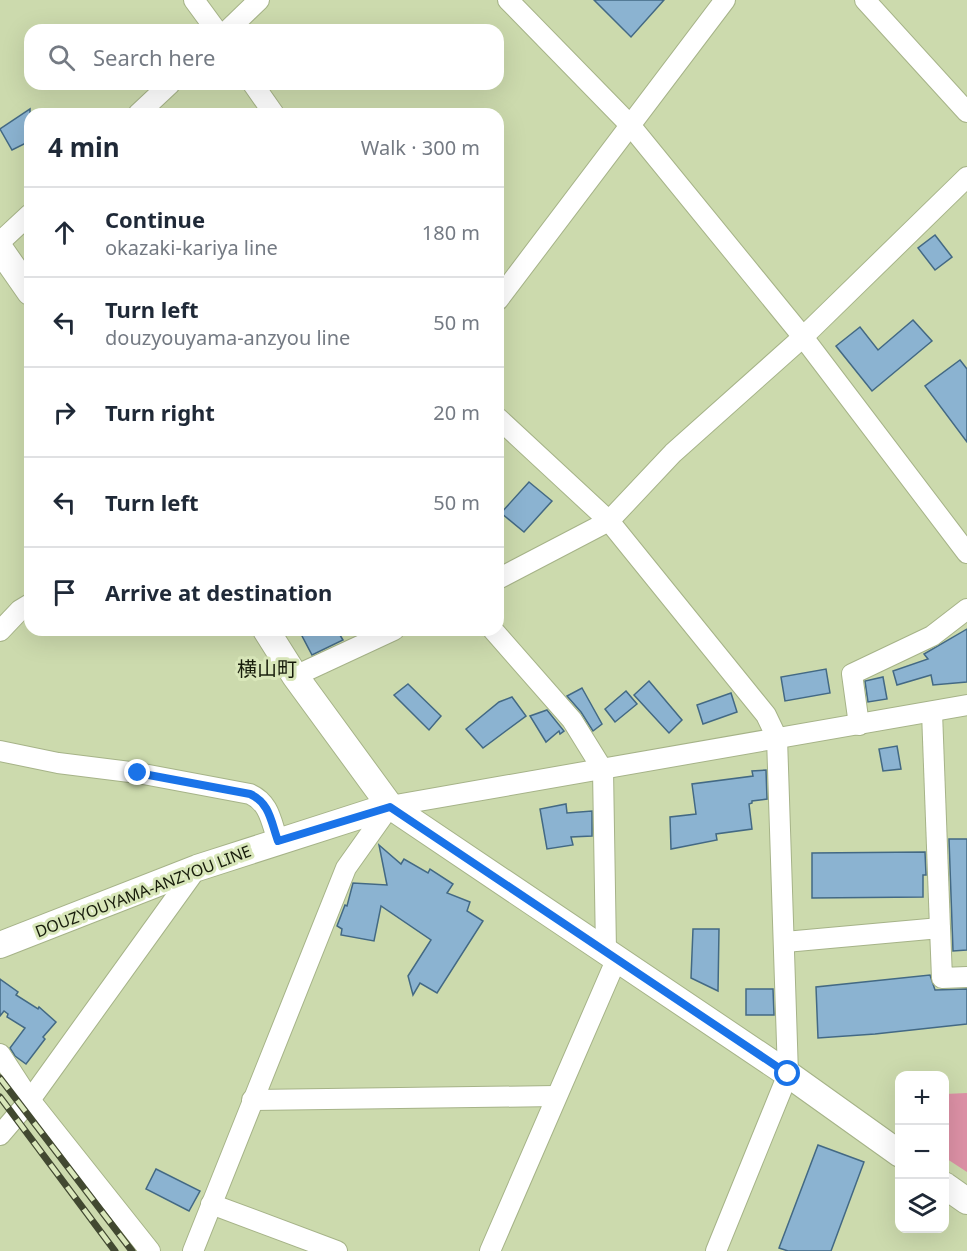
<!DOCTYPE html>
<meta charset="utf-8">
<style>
body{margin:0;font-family:"Noto Sans","Noto Sans JP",sans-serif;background:#f2f2f3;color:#1f2937}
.controls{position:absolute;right:18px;bottom:18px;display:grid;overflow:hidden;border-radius:12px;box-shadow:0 6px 24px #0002}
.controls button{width:54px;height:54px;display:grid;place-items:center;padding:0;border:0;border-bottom:2px solid #e0e1e3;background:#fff;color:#1f2937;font:30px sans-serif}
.stop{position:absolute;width:18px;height:18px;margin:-14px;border:4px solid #1a73e8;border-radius:50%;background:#fff}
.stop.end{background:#1a73e8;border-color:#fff;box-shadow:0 2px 6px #0008}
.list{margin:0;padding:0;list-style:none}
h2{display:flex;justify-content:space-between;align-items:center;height:78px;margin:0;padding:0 24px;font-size:26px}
h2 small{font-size:20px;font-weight:400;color:#747a83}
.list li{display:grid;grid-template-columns:39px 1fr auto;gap:18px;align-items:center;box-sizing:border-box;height:90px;padding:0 24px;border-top:2px solid #e0e1e3}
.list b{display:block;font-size:22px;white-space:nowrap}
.list p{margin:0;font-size:20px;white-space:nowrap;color:#747a83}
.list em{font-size:20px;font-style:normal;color:#747a83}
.icon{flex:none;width:33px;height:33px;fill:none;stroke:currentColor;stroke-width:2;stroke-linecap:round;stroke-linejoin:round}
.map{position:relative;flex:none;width:967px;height:1251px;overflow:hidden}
.search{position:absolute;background:#fff;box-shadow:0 6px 24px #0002;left:24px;top:24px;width:480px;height:66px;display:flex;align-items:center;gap:15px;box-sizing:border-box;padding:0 21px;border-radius:18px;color:#747a83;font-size:22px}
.panel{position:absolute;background:#fff;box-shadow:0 6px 24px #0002;left:24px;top:108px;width:480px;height:528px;border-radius:18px}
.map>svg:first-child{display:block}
.green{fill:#dd91a6}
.building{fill:#8bb3d1;stroke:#436984;stroke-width:1.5}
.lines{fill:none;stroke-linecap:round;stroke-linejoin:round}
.minor-casing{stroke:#a6b388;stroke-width:22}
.major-casing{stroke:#a6b388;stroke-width:28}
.minor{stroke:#fff;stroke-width:20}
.major{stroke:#fff;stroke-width:26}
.rail-casing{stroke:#424931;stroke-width:7}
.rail{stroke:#d9e7ba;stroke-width:4.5;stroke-dasharray:14;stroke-linecap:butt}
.route{stroke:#1a73e8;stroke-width:8}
.labels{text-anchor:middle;stroke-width:6;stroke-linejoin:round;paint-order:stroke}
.street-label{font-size:16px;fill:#171c0b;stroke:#d9e7ba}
.quarter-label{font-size:20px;fill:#171c0b;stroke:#d9e7ba}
</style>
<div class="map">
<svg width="967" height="1251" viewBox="0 0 967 1251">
<rect width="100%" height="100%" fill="#ccdaad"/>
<path class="green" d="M 967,1093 L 967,1172 L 944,1157 L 945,1094 Z"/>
<g class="building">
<path d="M 594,0 L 664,0 L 631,37 Z"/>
<path d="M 30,109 L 30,141 L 12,150 L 0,129 Z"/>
<path d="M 935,235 L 952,257 L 935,270 L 918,248 Z"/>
<path d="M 913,320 L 932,341 L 872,391 L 836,346 L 860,327 L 878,350 Z"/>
<path d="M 960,360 L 967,369 L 967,442 L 925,386 Z"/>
<path d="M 529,482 L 552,501 L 524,532 L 501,513 Z"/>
<path d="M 967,629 L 967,682 L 933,685 L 931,675 L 897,685 L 893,671 L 928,659 L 924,654 Z"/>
<path d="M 308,630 L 337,630 L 343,640 L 312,655 L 301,634 Z"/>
<path d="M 826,669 L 830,693 L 785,701 L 781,677 Z"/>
<path d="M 883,677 L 887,699 L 868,702 L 865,681 Z"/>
<path d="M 649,681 L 682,720 L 669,733 L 634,695 Z"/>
<path d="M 408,684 L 441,716 L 429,730 L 394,695 Z"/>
<path d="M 582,688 L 602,724 L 593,731 L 581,712 L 567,696 Z"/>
<path d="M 626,691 L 637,704 L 615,722 L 605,709 Z"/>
<path d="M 731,693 L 737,712 L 703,724 L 697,705 Z"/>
<path d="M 512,697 L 526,716 L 483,748 L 466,729 L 499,702 Z"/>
<path d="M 547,710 L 564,731 L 560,734 L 559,731 L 546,742 L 530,716 Z"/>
<path d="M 897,746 L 901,769 L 883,771 L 879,749 Z"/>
<path d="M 766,770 L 767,799 L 752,801 L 752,803 L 749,804 L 752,829 L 716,834 L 717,840 L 671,849 L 670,817 L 696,814 L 692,784 L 753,776 L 752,771 Z"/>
<path d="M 566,804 L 567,813 L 592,811 L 592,836 L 571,837 L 573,845 L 547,849 L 540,809 Z"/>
<path d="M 949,839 L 967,839 L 967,950 L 953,951 Z"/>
<path d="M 379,845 L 401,864 L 404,859 L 428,873 L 430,869 L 453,884 L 447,893 L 470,902 L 467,911 L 483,921 L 437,993 L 420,983 L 413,995 L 408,976 L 431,940 L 381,906 L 374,941 L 341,935 L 342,929 L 337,926 L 345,905 L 347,906 L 353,883 L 387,885 Z"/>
<path d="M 925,852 L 926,875 L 923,875 L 923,897 L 812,898 L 812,853 Z"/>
<path d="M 693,929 L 719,929 L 718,991 L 691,978 Z"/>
<path d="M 930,975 L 935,990 L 967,989 L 967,1024 L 875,1034 L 818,1038 L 816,987 Z"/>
<path d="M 0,979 L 18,992 L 16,995 L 38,1009 L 39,1007 L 56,1022 L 43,1037 L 45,1039 L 26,1064 L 15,1056 L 10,1048 L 25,1028 L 7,1017 L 8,1014 L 4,1011 L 0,1016 Z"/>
<path d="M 746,989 L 773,989 L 774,1015 L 746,1015 Z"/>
<path d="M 818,1145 L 864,1162 L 831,1251 L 788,1251 L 779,1248 Z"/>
<path d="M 156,1169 L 200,1191 L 189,1211 L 146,1189 Z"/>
</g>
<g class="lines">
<defs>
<g id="minor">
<path d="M 194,0 L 216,30"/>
<path d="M 508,0 L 630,125 L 803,337 L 967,553"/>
<path d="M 865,0 L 967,112"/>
<path d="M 228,30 L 259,0"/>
<path d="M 253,84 L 274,114"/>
<path d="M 138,114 L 170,84"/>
<path d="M 0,242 L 30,214"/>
<path d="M 498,300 L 725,0"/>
<path d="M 498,418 L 609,521 L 766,715 L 777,738 L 788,1074 L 716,1251"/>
<path d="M 498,579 L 609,521 L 673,453 L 803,337 L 967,177"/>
<path d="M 493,630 L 572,720 L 603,770 L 606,951"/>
<path d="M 0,631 L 20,610 L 30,604"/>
<path d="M 295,676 L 394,630"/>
<path d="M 932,712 L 940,928"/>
<path d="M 859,725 L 852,674 L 932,636 L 967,609"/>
<path d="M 0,751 L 58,763 L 138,773 L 250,794 C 270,803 271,822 278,841"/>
<path d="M 785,942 L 940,928 L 942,978 L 967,977"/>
<path d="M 0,1054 L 30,1100 L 150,1251"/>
<path d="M 252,1100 L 556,1096"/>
<path d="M 0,1135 L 30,1100 L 197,868"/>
<path d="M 211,1204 L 337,1251"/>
<path d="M 193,1251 L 346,868 L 390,806 L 967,705"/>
<path d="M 490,1251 L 617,958"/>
</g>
<g id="major">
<path d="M 0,249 L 30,292"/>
<path d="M 266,630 L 295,676 L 390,806 L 788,1074 L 900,1154"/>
<path d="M 0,945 L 197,868 L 390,806"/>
<path d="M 944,1185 L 967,1201"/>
</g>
</defs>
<use href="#minor" class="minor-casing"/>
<use href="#major" class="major-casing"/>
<use href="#minor" class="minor"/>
<use href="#major" class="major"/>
<defs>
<g id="rail">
<path d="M 0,1078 L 132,1251"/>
<path d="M 0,1097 L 115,1251"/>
</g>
</defs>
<use href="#rail" class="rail-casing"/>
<use href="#rail" class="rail"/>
</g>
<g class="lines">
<path class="route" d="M 138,773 L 250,794 C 270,803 271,822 278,841 L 390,807 L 788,1074"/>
</g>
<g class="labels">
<g class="street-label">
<text transform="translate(143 891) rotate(-21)" y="6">DOUZYOUYAMA-ANZYOU LINE</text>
</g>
<g class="quarter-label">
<text x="267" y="676">横山町</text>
</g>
</g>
</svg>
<div class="controls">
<button>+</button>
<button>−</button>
<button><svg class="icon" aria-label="layers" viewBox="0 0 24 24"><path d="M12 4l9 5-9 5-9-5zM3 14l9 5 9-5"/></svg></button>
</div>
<div class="stop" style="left:788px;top:1074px"></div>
<div class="stop end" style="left:138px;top:773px"></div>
<div class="search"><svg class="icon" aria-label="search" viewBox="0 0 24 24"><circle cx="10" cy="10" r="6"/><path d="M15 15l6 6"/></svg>Search here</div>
<section class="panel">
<h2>4 min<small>Walk · 300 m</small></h2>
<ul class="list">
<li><svg class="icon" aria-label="ahead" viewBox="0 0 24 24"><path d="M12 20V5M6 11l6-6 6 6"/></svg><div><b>Continue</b><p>okazaki-kariya line</p></div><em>180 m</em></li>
<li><svg class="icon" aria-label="left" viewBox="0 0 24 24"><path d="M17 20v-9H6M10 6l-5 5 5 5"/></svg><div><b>Turn left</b><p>douzyouyama-anzyou line</p></div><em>50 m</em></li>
<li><svg class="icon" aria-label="right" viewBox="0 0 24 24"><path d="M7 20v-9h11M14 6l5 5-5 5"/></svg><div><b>Turn right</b></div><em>20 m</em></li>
<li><svg class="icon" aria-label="left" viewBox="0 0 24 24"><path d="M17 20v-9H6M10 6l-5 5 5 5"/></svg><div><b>Turn left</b></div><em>50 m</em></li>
<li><svg class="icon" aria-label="arrive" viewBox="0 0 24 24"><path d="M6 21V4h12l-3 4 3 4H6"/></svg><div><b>Arrive at destination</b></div></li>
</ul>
</section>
</div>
